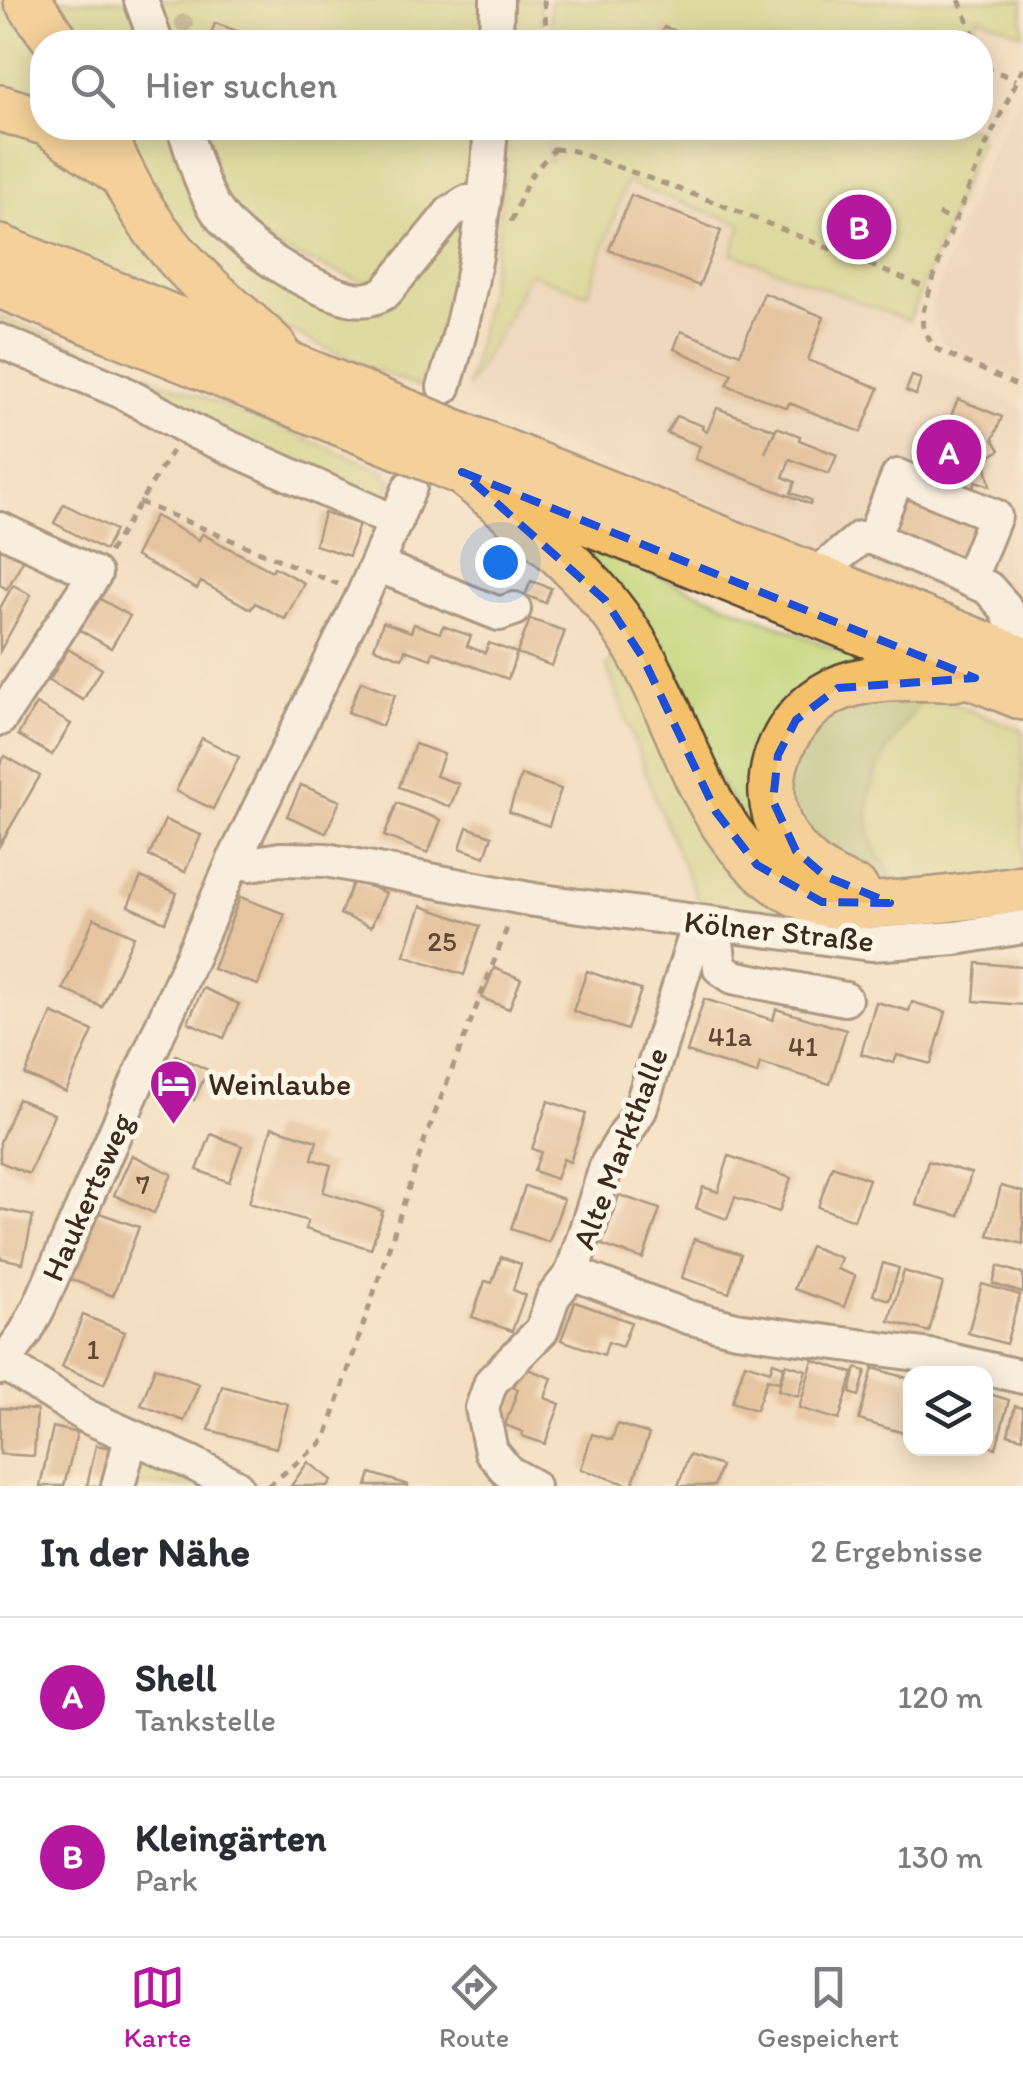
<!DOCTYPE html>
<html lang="de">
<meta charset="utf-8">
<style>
body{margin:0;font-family:Itim,sans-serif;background:#f7f7f7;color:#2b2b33}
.controls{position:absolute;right:30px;bottom:30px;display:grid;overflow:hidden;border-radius:20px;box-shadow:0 5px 25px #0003}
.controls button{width:90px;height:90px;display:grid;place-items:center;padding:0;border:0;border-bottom:2px solid #e1e1e2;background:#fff;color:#2b2b33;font:50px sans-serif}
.you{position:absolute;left:500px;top:562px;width:35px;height:35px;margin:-25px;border:8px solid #fff;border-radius:50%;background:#1a73e8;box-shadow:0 0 0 15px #1a73e833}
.badge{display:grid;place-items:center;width:65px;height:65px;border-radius:50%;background:#b5179e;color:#fff;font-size:32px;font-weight:700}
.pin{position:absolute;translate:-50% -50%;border:5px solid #fff;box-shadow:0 2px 10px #0006}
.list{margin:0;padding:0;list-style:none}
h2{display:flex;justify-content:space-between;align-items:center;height:130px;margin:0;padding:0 40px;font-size:42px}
h2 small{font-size:32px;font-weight:400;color:#7c7c81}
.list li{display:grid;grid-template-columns:65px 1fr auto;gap:30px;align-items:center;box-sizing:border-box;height:160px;padding:0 40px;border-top:2px solid #e1e1e2}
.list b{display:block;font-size:38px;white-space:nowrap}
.list p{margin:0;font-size:32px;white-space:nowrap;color:#7c7c81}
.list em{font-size:32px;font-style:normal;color:#7c7c81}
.icon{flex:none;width:55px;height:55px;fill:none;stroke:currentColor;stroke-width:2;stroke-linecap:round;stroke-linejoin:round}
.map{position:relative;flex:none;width:1023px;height:1486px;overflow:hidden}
.search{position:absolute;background:#fff;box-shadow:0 5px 25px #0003;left:30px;right:30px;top:30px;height:110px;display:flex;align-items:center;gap:25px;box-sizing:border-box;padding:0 35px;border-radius:40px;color:#7c7c81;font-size:38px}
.sheet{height:450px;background:#fff}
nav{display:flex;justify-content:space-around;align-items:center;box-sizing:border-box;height:140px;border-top:2px solid #e1e1e2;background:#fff;font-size:28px;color:#7c7c81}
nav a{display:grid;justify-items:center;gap:5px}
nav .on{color:#b5179e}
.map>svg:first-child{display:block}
.built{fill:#e7cfb5}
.green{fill:#c1d375;stroke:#7e7e4a;stroke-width:2.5}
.forest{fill:#98b566;stroke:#6a7042;stroke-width:2.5}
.building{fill:#d3a477}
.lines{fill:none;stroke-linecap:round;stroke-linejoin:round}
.minor-casing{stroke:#574536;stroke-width:38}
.highway-casing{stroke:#574536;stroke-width:50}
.path{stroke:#574536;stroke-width:5;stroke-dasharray:8 8;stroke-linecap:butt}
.minor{stroke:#fff;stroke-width:32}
.highway{stroke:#f4c16a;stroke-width:45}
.highway-bridge-casing{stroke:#574536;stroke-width:50;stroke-linecap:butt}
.highway-bridge{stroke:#f4c16a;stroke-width:45}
.tree{fill:#a09273}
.marked{fill:none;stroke:#1d4ed8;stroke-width:8;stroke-dasharray:20 12;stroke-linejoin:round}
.labels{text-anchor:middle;stroke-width:10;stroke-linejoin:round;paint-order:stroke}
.number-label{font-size:28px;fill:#614834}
.street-label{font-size:32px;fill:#3b2a1e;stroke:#fcf5e5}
.poi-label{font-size:32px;fill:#3b2a1e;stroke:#fcf5e5;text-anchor:start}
</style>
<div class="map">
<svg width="1023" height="1486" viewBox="0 0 1023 1486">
<rect width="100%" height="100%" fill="#fcf5e5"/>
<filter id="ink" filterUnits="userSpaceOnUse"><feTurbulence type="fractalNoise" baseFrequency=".01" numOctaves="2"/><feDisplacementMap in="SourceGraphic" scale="20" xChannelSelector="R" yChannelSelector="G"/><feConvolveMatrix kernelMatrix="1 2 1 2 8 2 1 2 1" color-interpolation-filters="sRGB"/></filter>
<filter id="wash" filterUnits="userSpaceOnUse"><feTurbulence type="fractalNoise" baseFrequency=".0048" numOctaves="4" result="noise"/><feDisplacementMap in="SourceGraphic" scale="40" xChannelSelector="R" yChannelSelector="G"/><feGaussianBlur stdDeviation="2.25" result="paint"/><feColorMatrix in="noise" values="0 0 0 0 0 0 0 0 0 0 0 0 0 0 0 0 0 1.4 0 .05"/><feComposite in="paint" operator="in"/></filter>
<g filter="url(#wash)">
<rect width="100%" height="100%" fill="#f4dec1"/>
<g class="built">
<path d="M 1023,88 L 1023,380 L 978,363 L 946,346 L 932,321 L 935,297 L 957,237 L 994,145 Z"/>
<path d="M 625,182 L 743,224 L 733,253 L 906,320 L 894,354 L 1016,404 L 1023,410 L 1023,494 L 1009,530 L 1005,560 L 1009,577 L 1023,592 L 1023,607 L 998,616 L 484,413 L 487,404 L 464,395 L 508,317 L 528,272 L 588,293 Z"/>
</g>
<g class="green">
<path d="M 0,0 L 14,0 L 42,42 L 42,109 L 0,97 Z"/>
<path d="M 43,0 L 133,0 L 149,42 L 72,42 Z"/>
<path d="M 149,0 L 485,0 L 483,42 L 164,42 Z"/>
<path d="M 513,0 L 540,0 L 543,42 L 512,42 Z"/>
<path d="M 550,0 L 1023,0 L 1023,34 L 978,16 L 967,42 L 551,42 Z"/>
<path d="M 0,122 L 78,156 L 219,313 L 0,233 Z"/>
<path d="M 112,128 L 177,128 L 197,196 L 355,312 L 462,220 L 468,225 L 445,337 L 418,387 L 357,363 L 281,327 L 195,259 Z"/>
<path d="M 192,128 L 477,128 L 474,166 L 460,191 L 368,284 L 292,255 L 233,224 Z"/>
<path d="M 508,128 L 547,128 L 548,162 L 552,161 L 553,128 L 978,128 L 980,140 L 909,321 L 732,253 L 742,224 L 626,182 L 588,294 L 528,273 L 508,317 L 467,387 C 488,302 503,215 508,128 Z"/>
<path d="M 0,316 L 386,471 L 384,477 L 393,480 L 382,507 L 0,333 Z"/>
<path d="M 577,543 L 877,666 L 767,861 Z"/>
<path d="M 620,637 L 740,860 L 1023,906 L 1023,918 L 915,933 L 704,914 L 657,803 L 607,667 Z"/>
<path d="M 926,694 L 1023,730 L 1023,872 L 899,889 C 890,872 874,852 870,834 C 858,781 898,734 926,694 Z"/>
<path d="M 131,1438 L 235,1486 L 118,1486 Z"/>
</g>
<path class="forest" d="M 926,694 C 897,734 858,781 870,834 C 874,852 890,872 899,889 L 869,883 L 832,866 L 787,808 L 790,755 L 846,698 Z"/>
<g id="blocks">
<g class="building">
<path d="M 215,23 L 255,38 L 253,42 L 208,42 Z"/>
<path d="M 664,27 L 674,30 L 670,42 L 658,42 Z"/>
<path d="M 631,195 L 721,231 L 699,286 L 609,250 Z"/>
<path d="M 764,293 L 824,317 L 808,360 L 879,388 L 861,432 L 789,403 L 787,408 L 727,385 L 732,374 L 674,349 L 681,331 L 740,354 Z"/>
<path d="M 912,376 L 921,379 L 916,395 L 906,391 Z"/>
<path d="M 958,399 L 1002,417 L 993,439 L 1000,450 L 985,460 L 990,486 L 976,481 L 973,489 L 929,470 L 920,458 L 929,453 L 927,444 L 934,439 L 941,424 L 949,421 Z"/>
<path d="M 717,408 L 775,430 L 765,453 L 777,427 L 800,436 L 799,440 L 837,455 L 829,474 L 790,459 L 783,477 L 795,482 L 791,493 L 811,500 L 810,504 L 695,459 L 700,446 L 667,433 L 676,416 L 703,426 L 702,429 L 707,432 Z"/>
<path d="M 910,469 L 988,501 L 955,583 L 877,552 Z"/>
<path d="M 64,504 L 115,530 L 105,550 L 54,523 Z"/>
<path d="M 324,513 L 359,524 L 349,556 L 315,545 Z"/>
<path d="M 155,516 L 199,540 L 202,534 L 272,571 L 274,567 L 304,583 L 285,619 L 255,603 L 251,609 L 201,582 L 197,589 L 135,556 Z"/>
<path d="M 0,538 L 27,553 L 7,589 L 0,585 Z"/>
<path d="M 531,581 L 551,588 L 545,603 L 525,595 Z"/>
<path d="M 13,585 L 31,595 L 0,651 L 0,608 Z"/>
<path d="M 97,597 L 130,616 L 111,648 L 78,629 Z"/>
<path d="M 530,619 L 565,631 L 552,666 L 517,653 Z"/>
<path d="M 383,622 L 411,632 L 414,624 L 440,633 L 443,626 L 471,636 L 467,646 L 485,653 L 489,643 L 517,653 L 508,679 L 433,652 L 431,659 L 405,650 L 402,658 L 374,648 Z"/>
<path d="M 68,649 L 102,669 L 83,700 L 49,681 Z"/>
<path d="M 361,681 L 395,695 L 382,726 L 348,712 Z"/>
<path d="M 36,704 L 71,724 L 52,755 L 18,735 Z"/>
<path d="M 202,738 L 239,757 L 213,809 L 176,791 Z"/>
<path d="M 415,744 L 444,754 L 436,776 L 459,784 L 450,807 L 399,787 Z"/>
<path d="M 5,756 L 40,776 L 0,845 L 0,765 Z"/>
<path d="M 521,775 L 561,789 L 549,826 L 509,812 Z"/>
<path d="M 301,785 L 340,801 L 326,833 L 287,816 Z"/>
<path d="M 397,803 L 441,820 L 428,853 L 384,836 Z"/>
<path d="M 165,820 L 201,835 L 185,872 L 149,856 Z"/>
<path d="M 467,827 L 492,836 L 485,857 L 460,848 Z"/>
<path d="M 141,877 L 177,893 L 165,922 L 128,906 Z"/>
<path d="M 354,880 L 386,893 L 371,927 L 340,914 Z"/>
<path d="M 240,897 L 285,914 L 258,985 L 213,969 Z"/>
<path d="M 421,906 L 480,926 L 464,975 L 404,955 Z"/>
<path d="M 94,918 L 134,936 L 102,1007 L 63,989 Z"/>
<path d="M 977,963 L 1023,967 L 1023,1005 L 974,1001 Z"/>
<path d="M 494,968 L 521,979 L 509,1009 L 482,998 Z"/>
<path d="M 587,971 L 641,990 L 627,1030 L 573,1011 Z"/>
<path d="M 203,988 L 239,1004 L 224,1038 L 188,1022 Z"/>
<path d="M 704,999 L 773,1020 L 776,1009 L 846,1030 L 830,1084 L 760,1063 L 757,1074 L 687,1052 Z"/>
<path d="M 876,1002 L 909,1011 L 912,1002 L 946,1012 L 931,1064 L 897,1055 L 894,1063 L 861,1054 Z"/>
<path d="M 52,1013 L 93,1031 L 66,1092 L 25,1075 Z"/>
<path d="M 176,1055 L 208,1070 L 194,1100 L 162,1085 Z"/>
<path d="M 18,1099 L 54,1114 L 29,1174 L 0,1162 L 0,1142 Z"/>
<path d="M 548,1101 L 586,1114 L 570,1162 L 563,1159 L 556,1179 L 534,1171 L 541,1152 L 532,1149 Z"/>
<path d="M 272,1127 L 317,1141 L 312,1159 L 331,1165 L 323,1192 L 383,1211 L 371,1249 L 305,1229 L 308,1221 L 249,1203 Z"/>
<path d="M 211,1134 L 242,1146 L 229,1182 L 197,1170 Z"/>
<path d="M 132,1155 L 172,1174 L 154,1213 L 114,1195 Z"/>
<path d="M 729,1156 L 791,1178 L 779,1212 L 735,1197 L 727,1219 L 696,1208 L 703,1187 L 718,1192 Z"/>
<path d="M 928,1161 L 971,1173 L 959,1216 L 916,1205 Z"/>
<path d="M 832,1166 L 869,1179 L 854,1220 L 818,1207 Z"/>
<path d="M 525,1186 L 564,1199 L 549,1242 L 511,1229 Z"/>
<path d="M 1001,1186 L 1023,1192 L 1023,1244 L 988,1235 Z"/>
<path d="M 619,1195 L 660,1209 L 643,1259 L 602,1245 Z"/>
<path d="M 0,1209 L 33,1216 L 23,1263 L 0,1258 Z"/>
<path d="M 91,1210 L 139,1227 L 113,1296 L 65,1277 Z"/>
<path d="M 694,1239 L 741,1254 L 729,1293 L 682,1278 Z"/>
<path d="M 810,1246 L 841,1258 L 837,1269 L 855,1276 L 844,1307 L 794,1289 Z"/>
<path d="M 501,1257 L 521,1264 L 513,1290 L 525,1295 L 512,1331 L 472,1317 L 485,1281 L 492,1283 Z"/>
<path d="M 883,1263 L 899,1268 L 889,1300 L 873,1295 Z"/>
<path d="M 998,1266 L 1023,1274 L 1023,1293 L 993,1284 Z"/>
<path d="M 904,1271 L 943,1283 L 929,1332 L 889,1321 Z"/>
<path d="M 982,1284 L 1020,1295 L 1006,1344 L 968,1333 Z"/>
<path d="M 575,1302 L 631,1322 L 622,1347 L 608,1342 L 604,1355 L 561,1340 Z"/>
<path d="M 83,1315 L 125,1332 L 104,1384 L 62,1367 Z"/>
<path d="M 813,1360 L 853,1373 L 839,1420 L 799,1408 Z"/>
<path d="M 773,1362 L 784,1366 L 779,1382 L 767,1379 L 756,1410 L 732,1402 L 745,1363 L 770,1371 Z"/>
<path d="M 786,1364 L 806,1370 L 798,1396 L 778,1390 Z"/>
<path d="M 155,1367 L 199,1384 L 184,1421 L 141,1405 Z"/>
<path d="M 522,1367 L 552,1378 L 545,1398 L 560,1404 L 545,1444 L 522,1436 L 523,1432 L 505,1425 L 518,1389 L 514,1387 Z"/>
<path d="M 856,1368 L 866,1371 L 859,1396 L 850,1393 Z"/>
<path d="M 873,1368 L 910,1379 L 910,1423 L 907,1434 L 859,1420 Z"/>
<path d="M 222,1386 L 288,1404 L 276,1448 L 209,1430 Z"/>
<path d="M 986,1393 L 1009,1400 L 996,1448 L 986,1445 Z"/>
<path d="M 1015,1406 L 1023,1408 L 1023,1438 L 1008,1434 Z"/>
<path d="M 0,1408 L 37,1410 L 34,1456 L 0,1454 Z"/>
<path d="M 617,1424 L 649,1434 L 632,1486 L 581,1469 L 592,1434 L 612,1440 Z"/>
<path d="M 53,1427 L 77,1433 L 64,1486 L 40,1486 Z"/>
<path d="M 96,1445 L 117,1449 L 109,1486 L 87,1486 Z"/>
<path d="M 689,1455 L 721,1466 L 714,1486 L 678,1486 Z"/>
<path d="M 308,1462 L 332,1480 L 328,1486 L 291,1486 Z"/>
<path d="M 371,1473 L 408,1485 L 408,1486 L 367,1486 Z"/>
</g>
</g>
</g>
<g filter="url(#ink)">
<use href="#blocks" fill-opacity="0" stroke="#574536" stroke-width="2.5"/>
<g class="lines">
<defs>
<g id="minor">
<path d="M 141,0 L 156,42"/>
<path d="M 496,42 L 497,0"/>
<path d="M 184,128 C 193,154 200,184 215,208 C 238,245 307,287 349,298 C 363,302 375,299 386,292 L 451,212 L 467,202 L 484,202"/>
<path d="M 0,341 L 120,391 L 197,433 L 396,522"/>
<path d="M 444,387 C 471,305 485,214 491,128"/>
<path d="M 0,529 L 95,574 L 0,719"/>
<path d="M 873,538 L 898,476 L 995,516 L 970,578"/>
<path d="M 377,565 L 499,614 L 514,609"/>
<path d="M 816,575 L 860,538 L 873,538 L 988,588 L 1005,607 L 1023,649"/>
<path d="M 234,860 L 250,864 L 280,859 L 326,860 L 534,900 L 871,944 L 956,938 L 1023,927"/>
<path d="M 699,923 L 640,1110 L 607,1164 L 572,1273 L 688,1317 L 736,1329 L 938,1357 L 1023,1377"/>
<path d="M 715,925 L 720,968 L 733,977 L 845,999"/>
<path d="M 5,1364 L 88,1417 L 192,1463 L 236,1486"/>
<path d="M 0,1368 L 26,1332 L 39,1307 L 234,860 L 363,595 L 410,487"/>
<path d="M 118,1486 L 131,1438"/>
<path d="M 533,1486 L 508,1472 L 491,1451 L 482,1408 L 491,1382 L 542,1330 L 553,1297 L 572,1273"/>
</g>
<g id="highway">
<path d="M 27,0 L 57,42"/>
<path d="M 0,108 L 42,121"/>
<path d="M 55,128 L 117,171"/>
<path d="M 100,128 C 119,168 137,209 166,243 C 197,282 237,313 274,347"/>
<path d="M 0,248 L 408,413"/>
<path d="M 0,285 L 396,445"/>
<path d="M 474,440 L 1023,660"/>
<path d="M 462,472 C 523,521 587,569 630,636 C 658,681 676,732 699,780 C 726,837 773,900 841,906 C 861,907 882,904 902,903 C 943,900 983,895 1023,888"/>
<path d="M 506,489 L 1023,697"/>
<path d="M 856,890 C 827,880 800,862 784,835 C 754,783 783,716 833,691 C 869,673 916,678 955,678"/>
</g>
</defs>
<use href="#minor" class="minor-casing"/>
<use href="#highway" class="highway-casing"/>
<g class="path">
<path d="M 544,0 L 547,42"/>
<path d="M 959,0 L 977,42"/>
<path d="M 980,49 L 990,69 L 1016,80"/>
<path d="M 1023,68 L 988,141 L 942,253 L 922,314 L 923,328 L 934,348 L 1023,388"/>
<path d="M 554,149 L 574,151 L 717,203 L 929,289"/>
<path d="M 938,214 L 954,221"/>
<path d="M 511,222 L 529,178 L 554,149 L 552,128"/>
<path d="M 139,502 L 338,584"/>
<path d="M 109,552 L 172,451"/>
<path d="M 268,1486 L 325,1440 L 425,1139 L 509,923"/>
</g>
<use href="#minor" class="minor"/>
<use href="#highway" class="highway"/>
<defs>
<g id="highway-bridge">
<path d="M 408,413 L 474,440"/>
<path d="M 396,445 L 462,472"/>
</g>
</defs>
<use href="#highway-bridge" class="highway-bridge-casing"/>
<use href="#highway-bridge" class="highway-bridge"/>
</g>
<circle class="tree" cx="184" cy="23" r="9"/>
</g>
<path d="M0 0H1023V1486H0ZM 462,472 L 975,678 L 838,688 L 796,720 L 778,755 L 773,801 L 796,851 L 825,876 L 890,903 L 822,902 L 757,865 L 716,812 L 643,658 L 605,600 Z" fill="#f4dec1" fill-opacity=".55" fill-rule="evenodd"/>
<path class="marked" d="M 462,472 L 975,678 L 838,688 L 796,720 L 778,755 L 773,801 L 796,851 L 825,876 L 890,903 L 822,902 L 757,865 L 716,812 L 643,658 L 605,600 Z"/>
<defs>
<symbol id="hotel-pin" viewBox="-11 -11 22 30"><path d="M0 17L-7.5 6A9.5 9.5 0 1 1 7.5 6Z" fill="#b5179e" stroke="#fcf5e5"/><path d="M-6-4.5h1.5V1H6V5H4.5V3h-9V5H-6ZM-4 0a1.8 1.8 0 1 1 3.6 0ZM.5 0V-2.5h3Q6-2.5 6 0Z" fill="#fff"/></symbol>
</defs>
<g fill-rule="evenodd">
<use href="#hotel-pin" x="146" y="1056" width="55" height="75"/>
</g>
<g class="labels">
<g class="number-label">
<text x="442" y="951">25</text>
<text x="730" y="1046">41a</text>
<text x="803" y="1056">41</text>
<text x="143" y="1194">7</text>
<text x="93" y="1359">1</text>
</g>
<g class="street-label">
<text transform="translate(779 931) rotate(6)" y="11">Kölner Straße</text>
<text transform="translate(620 1148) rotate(-69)" y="11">Alte Markthalle</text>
<text transform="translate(87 1197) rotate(-66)" y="11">Haukertsweg</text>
</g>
<g class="poi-label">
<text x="208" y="1095">Weinlaube</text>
</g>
</g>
</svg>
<div class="controls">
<button><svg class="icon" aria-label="layers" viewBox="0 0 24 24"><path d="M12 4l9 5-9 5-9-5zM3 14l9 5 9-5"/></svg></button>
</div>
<div class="you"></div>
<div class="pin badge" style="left:949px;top:452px">A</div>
<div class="pin badge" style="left:859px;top:227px">B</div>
<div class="search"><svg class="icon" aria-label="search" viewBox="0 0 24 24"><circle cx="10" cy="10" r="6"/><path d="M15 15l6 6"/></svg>Hier suchen</div>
</div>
<section class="sheet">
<h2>In der Nähe<small>2 Ergebnisse</small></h2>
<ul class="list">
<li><span class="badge">A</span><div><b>Shell</b><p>Tankstelle</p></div><em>120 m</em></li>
<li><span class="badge">B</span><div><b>Kleingärten</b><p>Park</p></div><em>130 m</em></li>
</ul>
</section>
<nav>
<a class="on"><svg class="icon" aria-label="map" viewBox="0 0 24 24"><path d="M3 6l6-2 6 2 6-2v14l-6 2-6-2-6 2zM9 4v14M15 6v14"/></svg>Karte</a>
<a><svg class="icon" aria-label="directions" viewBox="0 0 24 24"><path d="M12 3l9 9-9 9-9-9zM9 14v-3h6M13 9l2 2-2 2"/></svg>Route</a>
<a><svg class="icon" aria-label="saved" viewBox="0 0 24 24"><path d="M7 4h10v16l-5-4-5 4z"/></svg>Gespeichert</a>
</nav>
